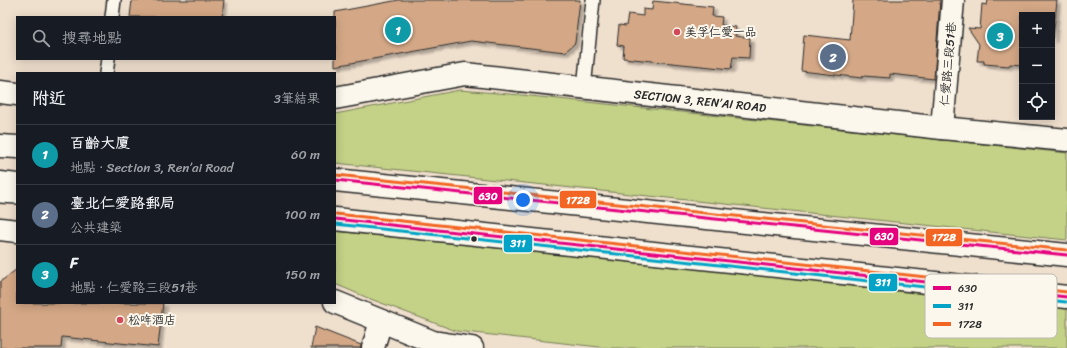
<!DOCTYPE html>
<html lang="zh-TW">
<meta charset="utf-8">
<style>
body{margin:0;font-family:Sriracha,"LXGW WenKai TC",sans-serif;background:#20242c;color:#f1f3f6}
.controls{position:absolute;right:12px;top:12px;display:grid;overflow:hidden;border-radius:0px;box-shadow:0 2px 10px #0003}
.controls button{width:36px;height:36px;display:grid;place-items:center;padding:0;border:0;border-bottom:1px solid #363941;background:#171b24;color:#f1f3f6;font:20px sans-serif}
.you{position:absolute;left:523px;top:200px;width:14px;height:14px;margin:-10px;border:3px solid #fff;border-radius:50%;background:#1a73e8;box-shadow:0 0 0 6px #1a73e833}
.badge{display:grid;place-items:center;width:26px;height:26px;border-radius:50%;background:#d1495b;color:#fff;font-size:13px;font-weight:700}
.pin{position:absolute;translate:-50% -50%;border:2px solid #fff;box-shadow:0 1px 4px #0006}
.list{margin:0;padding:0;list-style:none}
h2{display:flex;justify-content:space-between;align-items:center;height:52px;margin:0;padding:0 16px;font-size:17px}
h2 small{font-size:13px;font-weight:400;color:#9ea1a6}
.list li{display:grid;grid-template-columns:26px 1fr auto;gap:12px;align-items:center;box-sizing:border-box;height:60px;padding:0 16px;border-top:1px solid #363941}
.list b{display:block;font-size:15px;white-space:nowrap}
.list p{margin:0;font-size:13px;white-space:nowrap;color:#9ea1a6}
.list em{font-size:13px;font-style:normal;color:#9ea1a6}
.icon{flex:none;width:22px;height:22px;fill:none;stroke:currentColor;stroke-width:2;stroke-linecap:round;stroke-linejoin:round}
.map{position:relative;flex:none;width:1067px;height:348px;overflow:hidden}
.search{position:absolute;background:#171b24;box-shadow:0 2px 10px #0003;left:16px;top:16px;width:320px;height:44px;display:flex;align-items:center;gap:10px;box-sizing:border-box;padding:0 14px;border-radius:0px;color:#9ea1a6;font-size:15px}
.panel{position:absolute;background:#171b24;box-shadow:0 2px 10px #0003;left:16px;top:72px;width:320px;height:232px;border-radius:0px}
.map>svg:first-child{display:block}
.green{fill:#c3d286;stroke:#777e58}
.building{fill:#d4a886;stroke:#2b2b2b;filter:url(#shadow)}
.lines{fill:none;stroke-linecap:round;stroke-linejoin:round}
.service-casing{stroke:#2b2b2b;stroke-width:16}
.minor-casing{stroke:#2b2b2b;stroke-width:25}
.secondary-casing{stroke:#2b2b2b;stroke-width:25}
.service{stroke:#fbf7ec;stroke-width:13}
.minor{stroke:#fbf7ec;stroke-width:22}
.secondary{stroke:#fbf7ec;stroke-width:22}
.bus-1-casing{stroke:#fbf7ec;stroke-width:6}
.bus-2-casing{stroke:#fbf7ec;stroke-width:6}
.bus-3-casing{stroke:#fbf7ec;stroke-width:6}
.bus-1{stroke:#e5007d;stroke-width:3}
.bus-2{stroke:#02a3c6;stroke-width:3}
.bus-3{stroke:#f26522;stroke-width:3}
.poi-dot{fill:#d1495b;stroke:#fbf7ec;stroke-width:1.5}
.bus-dot{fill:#2b2b2b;stroke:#fbf7ec;stroke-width:1.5}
.labels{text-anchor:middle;stroke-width:4;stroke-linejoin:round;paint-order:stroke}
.poi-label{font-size:12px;fill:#2b2b2b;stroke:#fbf7ec;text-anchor:start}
.street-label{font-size:12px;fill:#2b2b2b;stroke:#fbf7ec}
.key{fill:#fbf7ec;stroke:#bdbab2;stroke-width:1}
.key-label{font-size:11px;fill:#2b2b2b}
.line-badge{stroke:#fbf7ec;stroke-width:1.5}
.badge-label{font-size:11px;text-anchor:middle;font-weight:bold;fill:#fff}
</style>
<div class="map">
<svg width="1067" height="348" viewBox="0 0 1067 348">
<defs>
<filter id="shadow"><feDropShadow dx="3.5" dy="3.5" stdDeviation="1" flood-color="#0004"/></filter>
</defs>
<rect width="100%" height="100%" fill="#efdfcd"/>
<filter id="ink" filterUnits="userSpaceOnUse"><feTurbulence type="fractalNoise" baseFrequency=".025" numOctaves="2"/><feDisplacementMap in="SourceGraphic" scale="8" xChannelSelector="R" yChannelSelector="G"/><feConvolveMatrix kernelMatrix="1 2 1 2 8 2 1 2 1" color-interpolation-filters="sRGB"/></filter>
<g filter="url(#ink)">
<g class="green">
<path d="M 460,90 L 521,95 L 1067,153 L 1067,240 L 335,163 L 335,114 Z"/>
<path d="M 335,231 L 1067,308 L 1067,348 L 608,348 L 456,331 L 368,298 L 335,284 Z"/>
</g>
<g class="building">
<path d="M 132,0 L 224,0 L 222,17 L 130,17 Z"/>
<path d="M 399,0 L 580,0 L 575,43 L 565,52 L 471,41 L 335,66 L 335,12 Z"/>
<path d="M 853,0 L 940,0 L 934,79 L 890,74 L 890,78 L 863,76 L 862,78 L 801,71 L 804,35 L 850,40 Z"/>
<path d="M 988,0 L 1057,0 L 1053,39 L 1052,39 L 1052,15 L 1022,15 L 1022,65 L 1010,64 L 1009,66 L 984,64 L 984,61 L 977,61 L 979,44 L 968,28 L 980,29 L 982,4 L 987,5 Z"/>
<path d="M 653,1 L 713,7 L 712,16 L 722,17 L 721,25 L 736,27 L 735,36 L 750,38 L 749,58 L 733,57 L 731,69 L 623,58 L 624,46 L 617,45 L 619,25 L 626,26 L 628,14 L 643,16 L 643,9 L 652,10 Z"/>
<path d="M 17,269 L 17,303 L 163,303 L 158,347 L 62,337 L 61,348 L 0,348 L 0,282 Z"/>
<path d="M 315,327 L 361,345 L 361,348 L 311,348 Z"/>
</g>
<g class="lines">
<defs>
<g id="service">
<path d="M 112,17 L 114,0"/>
<path d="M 106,73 L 108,59"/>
<path d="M 584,88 L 593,0"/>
<path d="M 0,196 L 17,197"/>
</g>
<g id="minor">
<path d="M 942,128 L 953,0"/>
<path d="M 373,348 L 381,321"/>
</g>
<g id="secondary">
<path d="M 0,92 L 17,94"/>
<path d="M 335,98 L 465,74 L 942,128 L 1067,140"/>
<path d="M 0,146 L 17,147"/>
<path d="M 335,180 L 1067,255"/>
<path d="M 0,183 L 17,185"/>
<path d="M 335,219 L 1067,297"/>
<path d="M 0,229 L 17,231"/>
<path d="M 335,302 L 433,342 L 472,348"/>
</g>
</defs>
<use href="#service" class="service-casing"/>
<use href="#minor" class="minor-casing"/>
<use href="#secondary" class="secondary-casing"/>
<use href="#service" class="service"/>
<use href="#minor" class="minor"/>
<use href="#secondary" class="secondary"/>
<defs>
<g id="bus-1">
<path d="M 335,180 L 1067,255"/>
<path d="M 335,219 L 1067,297"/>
</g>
<path id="bus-2" d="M 335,224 L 1066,302"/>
<g id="bus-3">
<path d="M 336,175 L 1067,250"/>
<path d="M 336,214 L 1067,292"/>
</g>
</defs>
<use href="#bus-1" class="bus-1-casing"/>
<use href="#bus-2" class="bus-2-casing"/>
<use href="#bus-3" class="bus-3-casing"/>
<use href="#bus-1" class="bus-1"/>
<use href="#bus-2" class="bus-2"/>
<use href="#bus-3" class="bus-3"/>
</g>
</g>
<g class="poi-dot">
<circle cx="677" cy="32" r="4"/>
<circle cx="120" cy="320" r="4"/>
</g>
<circle class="bus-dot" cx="474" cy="239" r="3.5"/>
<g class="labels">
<g class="poi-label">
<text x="685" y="36">美孚仁愛一品</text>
<text x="128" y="324">松哖酒店</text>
</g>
<g class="street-label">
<text transform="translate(948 64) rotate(-85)" y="4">仁愛路三段51巷</text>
<text transform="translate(700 101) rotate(6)" y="4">SECTION 3, REN’AI ROAD</text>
</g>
</g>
<rect x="925" y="274" width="132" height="64" rx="6" class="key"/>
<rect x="933" y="286" width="18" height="4" fill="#e5007d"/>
<rect x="933" y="304" width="18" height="4" fill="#02a3c6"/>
<rect x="933" y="322" width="18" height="4" fill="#f26522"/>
<g class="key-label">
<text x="958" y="292">630</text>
<text x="958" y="310">311</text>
<text x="958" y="328">1728</text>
</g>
<g class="line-badge">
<rect x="473" y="186" width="30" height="19" rx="4" fill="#e5007d"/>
<rect x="559" y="190" width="38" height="19" rx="4" fill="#f26522"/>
<rect x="869" y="227" width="30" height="19" rx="4" fill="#e5007d"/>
<rect x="925" y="228" width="38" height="19" rx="4" fill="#f26522"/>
<rect x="503" y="234" width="30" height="19" rx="4" fill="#02a3c6"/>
<rect x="868" y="273" width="30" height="19" rx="4" fill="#02a3c6"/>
</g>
<g class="badge-label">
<text x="488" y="200">630</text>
<text x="578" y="204">1728</text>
<text x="884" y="240">630</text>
<text x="944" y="241">1728</text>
<text x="518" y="247">311</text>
<text x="883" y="286">311</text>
</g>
</svg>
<div class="controls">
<button>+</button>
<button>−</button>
<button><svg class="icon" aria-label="locate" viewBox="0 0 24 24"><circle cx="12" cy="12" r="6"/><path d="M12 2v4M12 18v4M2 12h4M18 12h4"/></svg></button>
</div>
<div class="you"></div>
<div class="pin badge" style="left:398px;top:30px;background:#0f9aa8">1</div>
<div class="pin badge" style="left:833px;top:57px;background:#5c6f8a">2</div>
<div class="pin badge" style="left:1000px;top:36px;background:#0f9aa8">3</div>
<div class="search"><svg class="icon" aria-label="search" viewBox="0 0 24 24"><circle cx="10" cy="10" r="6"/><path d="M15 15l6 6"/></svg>搜尋地點</div>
<section class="panel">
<h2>附近<small>3筆結果</small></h2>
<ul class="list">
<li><span class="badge" style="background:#0f9aa8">1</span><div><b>百齡大廈</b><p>地點 · Section 3, Ren’ai Road</p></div><em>60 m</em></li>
<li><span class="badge" style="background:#5c6f8a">2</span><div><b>臺北仁愛路郵局</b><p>公共建築</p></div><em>100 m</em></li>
<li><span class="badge" style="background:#0f9aa8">3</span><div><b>F</b><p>地點 · 仁愛路三段51巷</p></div><em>150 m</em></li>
</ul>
</section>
</div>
